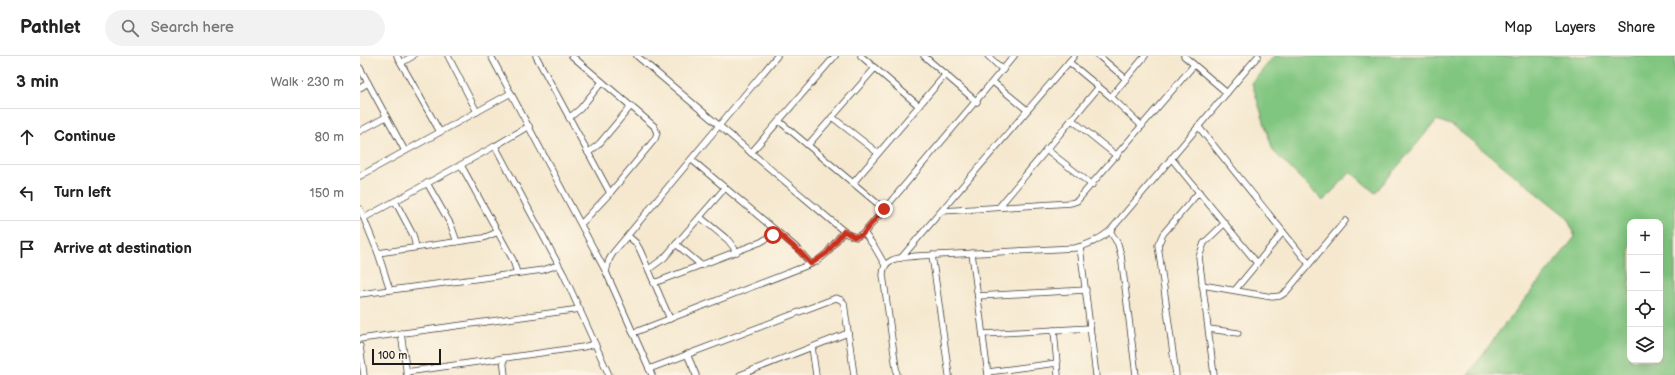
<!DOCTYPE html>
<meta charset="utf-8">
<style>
body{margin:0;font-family:"Balsamiq Sans",sans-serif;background:#f2f2f2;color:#222}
.controls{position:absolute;right:12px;bottom:12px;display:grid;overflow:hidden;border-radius:8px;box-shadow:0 4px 16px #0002}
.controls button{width:36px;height:36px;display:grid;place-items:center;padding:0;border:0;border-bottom:1px solid #e0e0e0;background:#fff;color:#222;font:20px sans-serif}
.scale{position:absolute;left:12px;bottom:10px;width:69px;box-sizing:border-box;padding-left:4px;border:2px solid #1c1c1c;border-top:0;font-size:11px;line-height:14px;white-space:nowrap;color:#1c1c1c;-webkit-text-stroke:3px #fcf5e5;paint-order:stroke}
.stop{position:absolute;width:12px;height:12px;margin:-9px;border:3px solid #c8321e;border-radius:50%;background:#fff}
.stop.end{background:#c8321e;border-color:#fff;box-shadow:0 1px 4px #0008}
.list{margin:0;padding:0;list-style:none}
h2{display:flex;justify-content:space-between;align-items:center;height:52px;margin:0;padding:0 16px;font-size:17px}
h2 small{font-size:13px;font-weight:400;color:#767676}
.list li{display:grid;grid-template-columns:26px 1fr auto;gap:12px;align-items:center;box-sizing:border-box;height:56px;padding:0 16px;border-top:1px solid #e0e0e0}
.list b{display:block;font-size:15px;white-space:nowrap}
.list em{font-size:13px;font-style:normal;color:#767676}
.icon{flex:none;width:22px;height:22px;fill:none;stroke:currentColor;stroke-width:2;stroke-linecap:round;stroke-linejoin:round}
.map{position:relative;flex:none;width:1315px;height:319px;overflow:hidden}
header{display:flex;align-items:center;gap:24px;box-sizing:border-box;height:56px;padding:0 20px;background:#fff;border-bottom:1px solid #e0e0e0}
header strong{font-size:19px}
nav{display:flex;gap:22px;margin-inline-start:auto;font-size:14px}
.search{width:280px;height:36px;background:#f2f2f2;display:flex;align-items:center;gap:10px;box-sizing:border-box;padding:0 14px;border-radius:22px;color:#767676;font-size:15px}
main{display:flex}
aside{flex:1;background:#fff}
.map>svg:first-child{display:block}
.green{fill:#81c680;stroke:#4e714e;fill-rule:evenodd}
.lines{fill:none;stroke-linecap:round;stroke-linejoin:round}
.minor-casing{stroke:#3d3b37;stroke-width:7}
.minor{stroke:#fff;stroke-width:5.5}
.route{stroke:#c8321e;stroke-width:5}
</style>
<header>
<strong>Pathlet</strong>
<div class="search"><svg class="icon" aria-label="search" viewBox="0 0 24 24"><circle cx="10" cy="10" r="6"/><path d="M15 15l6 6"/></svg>Search here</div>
<nav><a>Map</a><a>Layers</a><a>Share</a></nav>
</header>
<main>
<aside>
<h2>3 min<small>Walk · 230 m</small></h2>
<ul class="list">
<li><svg class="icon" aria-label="ahead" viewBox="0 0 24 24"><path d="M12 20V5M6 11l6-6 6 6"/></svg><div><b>Continue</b></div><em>80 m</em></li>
<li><svg class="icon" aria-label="left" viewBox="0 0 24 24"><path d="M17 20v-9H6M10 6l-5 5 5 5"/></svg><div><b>Turn left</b></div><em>150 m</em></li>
<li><svg class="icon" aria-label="arrive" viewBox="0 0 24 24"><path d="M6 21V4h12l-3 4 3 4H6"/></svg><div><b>Arrive at destination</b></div></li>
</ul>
</aside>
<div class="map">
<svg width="1315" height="319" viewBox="0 0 1315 319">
<rect width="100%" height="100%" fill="#fcf5e5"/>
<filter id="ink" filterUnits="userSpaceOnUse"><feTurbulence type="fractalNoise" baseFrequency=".025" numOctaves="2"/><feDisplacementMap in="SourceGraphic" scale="8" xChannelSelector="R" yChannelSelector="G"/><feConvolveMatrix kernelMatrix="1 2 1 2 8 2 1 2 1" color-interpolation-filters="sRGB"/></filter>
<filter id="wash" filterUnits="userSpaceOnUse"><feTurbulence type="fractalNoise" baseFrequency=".012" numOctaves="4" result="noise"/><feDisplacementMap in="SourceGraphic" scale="16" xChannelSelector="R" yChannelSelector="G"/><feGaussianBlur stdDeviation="0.9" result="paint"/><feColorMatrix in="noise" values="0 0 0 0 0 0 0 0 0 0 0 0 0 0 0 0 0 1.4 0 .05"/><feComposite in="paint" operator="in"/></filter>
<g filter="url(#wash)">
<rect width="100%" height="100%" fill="#f5e8cf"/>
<path class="green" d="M 914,0 L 1315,0 L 1315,319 L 1108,319 L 1141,273 L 1215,181 L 1207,161 L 1093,70 L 1077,64 L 1015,137 L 991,116 L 963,145 L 913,95 L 892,27 ZM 1270,166 L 1300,166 L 1300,304 L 1270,304 Z"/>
</g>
<g filter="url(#ink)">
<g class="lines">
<defs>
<g id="minor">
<path d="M 37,0 L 80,76"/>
<path d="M 88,0 L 117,56"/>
<path d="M 131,0 L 246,216 L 292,319"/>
<path d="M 176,0 L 250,137"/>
<path d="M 212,0 L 294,70 L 297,77 L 295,83 L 250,137 L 221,168"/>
<path d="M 277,0 L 487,178 L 496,181 L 504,177 L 654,0"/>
<path d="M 501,0 L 559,50"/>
<path d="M 564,0 L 617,46"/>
<path d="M 628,0 L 643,14"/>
<path d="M 739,0 L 766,23"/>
<path d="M 824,0 L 867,37"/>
<path d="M 709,6 L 751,41 L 782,70"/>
<path d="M 41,7 L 53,0"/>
<path d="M 0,12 L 45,95"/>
<path d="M 633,26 L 667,54"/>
<path d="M 0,32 L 8,27"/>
<path d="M 751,41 L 785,0"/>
<path d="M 472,61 L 518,97"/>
<path d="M 209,62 L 220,53 L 242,26"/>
<path d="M 711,63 L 757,100"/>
<path d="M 419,65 L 524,153"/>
<path d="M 838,70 L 949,208"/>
<path d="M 0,75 L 26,61"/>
<path d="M 448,89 L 515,12"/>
<path d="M 135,90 L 204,219 L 249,319"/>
<path d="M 686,93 L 732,129"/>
<path d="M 228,97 L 239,88 L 271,50"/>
<path d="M 391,97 L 475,0"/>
<path d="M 811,102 L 897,207"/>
<path d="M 332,104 L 438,193 L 451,208"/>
<path d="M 101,109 L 153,204 L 157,217"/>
<path d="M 0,120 L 151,37"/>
<path d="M 67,127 L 91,169 L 97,186"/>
<path d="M 493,127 L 586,18"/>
<path d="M 35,145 L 53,179 L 56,191"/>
<path d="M 639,151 L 738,32"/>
<path d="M 0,153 L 18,197 L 30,234"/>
<path d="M 582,155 L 711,147 L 717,145 L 834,9"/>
<path d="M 340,161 L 368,184 L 377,196"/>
<path d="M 4,162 L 135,90 L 169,70"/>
<path d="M 750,175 L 758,188 L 761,199 L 776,319"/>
<path d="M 504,177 L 514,190 L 525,209"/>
<path d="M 268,180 L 276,187 L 280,194 L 310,263"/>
<path d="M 316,188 L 341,209"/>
<path d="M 720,191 L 736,319"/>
<path d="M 18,197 L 123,182 L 138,176"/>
<path d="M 612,197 L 628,319"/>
<path d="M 572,199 L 589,319"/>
<path d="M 541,202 L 714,0"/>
<path d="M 289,213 L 304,202 L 365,132"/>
<path d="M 246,216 L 249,204 L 253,197 L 417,0"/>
<path d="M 294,227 L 401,186 L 417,176"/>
<path d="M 842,229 L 912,241 L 920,240 L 926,236 L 985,165"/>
<path d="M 875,234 L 923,176"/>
<path d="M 0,238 L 183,214 L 198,209"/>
<path d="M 618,240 L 726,234"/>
<path d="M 849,273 L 878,277"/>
<path d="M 694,274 L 698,319"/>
<path d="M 41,277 L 47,319"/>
<path d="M 273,277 L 456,206 L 467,197 L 484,175"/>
<path d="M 623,278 L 730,272"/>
<path d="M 0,283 L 220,253"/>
<path d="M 0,290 L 4,319"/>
<path d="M 452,291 L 456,319"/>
<path d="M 327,298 L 336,319"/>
<path d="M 143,302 L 145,319"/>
<path d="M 289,313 L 476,242 L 481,244 L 484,247 L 494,319"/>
<path d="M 46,316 L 223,291 L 235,288"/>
<path d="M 628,316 L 697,307"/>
<path d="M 380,319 L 488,277"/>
<path d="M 537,319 L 523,219 C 523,200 543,202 557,200 L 715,192 C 729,189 739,184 750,175 L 898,0"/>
<path d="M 816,319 L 798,189 L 803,178 L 839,136"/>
<path d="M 854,319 L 839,201 L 844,187 L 865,167"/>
</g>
</defs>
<use href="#minor" class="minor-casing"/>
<use href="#minor" class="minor"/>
</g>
</g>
<g class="lines" filter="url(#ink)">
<path class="route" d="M 413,179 L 417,176 L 441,197 L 451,208 L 467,197 L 484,175 L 494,181 L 502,179 L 524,153"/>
</g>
</svg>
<div class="controls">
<button>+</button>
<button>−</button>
<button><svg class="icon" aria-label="locate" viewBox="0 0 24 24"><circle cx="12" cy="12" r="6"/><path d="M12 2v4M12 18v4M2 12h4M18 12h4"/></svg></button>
<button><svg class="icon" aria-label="layers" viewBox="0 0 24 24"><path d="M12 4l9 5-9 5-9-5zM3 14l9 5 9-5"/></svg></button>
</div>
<div class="scale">100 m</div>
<div class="stop" style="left:413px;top:179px"></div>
<div class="stop end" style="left:524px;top:153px"></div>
</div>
</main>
